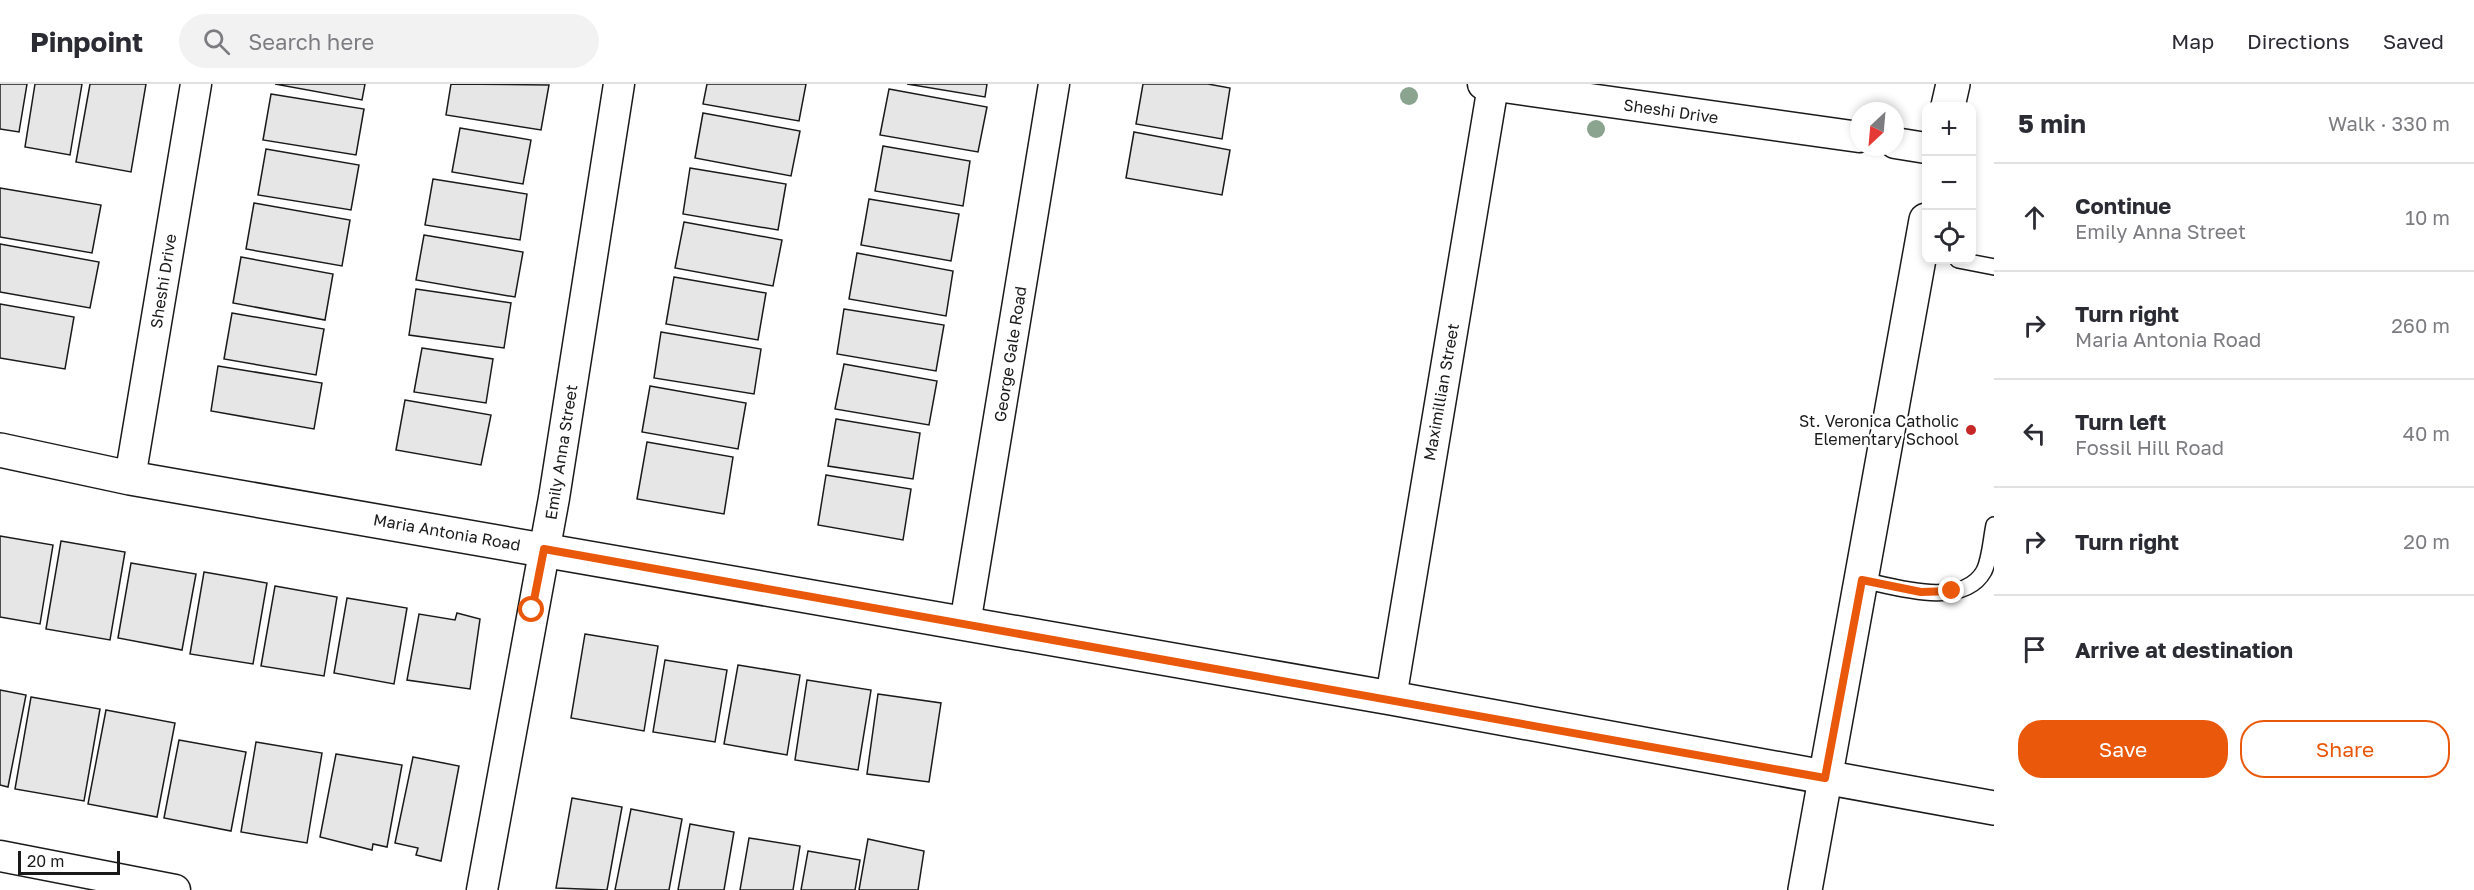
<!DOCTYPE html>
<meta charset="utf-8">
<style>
body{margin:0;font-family:"Golos Text",sans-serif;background:#f2f2f3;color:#2b2b33}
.controls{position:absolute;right:18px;top:18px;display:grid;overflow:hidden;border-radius:12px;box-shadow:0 3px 9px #0003}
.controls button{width:54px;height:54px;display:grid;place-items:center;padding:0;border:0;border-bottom:2px solid #e1e1e2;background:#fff;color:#2b2b33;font:30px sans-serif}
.compass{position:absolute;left:1850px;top:18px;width:54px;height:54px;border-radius:50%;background:#fff;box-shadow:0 3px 9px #0003;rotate:206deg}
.scale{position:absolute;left:18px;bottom:15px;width:102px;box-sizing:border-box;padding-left:6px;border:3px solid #1a1a1a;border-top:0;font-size:16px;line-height:21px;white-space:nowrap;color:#1a1a1a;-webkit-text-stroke:4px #fff;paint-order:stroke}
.stop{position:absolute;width:18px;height:18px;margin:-14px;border:4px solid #ea580c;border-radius:50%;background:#fff}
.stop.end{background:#ea580c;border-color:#fff;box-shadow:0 2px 6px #0008}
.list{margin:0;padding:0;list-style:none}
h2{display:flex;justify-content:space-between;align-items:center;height:78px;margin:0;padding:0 24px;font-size:26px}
h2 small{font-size:20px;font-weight:400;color:#7c7c81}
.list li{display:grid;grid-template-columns:39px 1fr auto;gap:18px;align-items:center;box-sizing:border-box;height:108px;padding:0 24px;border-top:2px solid #e1e1e2}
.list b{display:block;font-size:22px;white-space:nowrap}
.list p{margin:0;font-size:20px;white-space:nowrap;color:#7c7c81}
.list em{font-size:20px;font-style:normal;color:#7c7c81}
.actions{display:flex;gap:12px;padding:18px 24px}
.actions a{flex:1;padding:14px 0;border:2px solid #ea580c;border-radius:24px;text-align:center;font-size:21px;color:#ea580c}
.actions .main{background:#ea580c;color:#fff}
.icon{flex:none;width:33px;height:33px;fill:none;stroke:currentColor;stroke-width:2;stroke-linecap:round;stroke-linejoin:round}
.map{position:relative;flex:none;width:1994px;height:806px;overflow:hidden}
header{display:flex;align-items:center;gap:36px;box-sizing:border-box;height:84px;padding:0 30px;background:#fff;border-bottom:2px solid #e1e1e2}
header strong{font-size:28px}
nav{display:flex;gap:33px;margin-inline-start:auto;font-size:21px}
.search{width:420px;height:54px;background:#f2f2f3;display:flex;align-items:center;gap:15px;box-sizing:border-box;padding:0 21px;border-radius:33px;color:#7c7c81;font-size:22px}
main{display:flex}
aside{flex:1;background:#fff}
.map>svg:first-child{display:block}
.building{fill:#e6e6e6;stroke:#1a1a1a;stroke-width:1.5}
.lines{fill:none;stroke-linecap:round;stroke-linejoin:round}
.lane-casing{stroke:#1a1a1a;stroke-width:18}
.street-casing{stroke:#1a1a1a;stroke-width:33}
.secondary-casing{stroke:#1a1a1a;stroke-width:36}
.lane{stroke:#fff;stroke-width:15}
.street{stroke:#fff;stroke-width:30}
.secondary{stroke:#fff;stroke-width:33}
.tree{fill:#8aa48f}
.route{stroke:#ea580c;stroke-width:8}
.poi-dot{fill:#c62828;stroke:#fff;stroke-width:2}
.labels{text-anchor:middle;stroke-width:4.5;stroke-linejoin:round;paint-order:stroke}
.street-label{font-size:16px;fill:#1a1a1a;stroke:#fff}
.poi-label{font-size:16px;fill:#1a1a1a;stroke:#fff;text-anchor:end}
</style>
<header>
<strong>Pinpoint</strong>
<div class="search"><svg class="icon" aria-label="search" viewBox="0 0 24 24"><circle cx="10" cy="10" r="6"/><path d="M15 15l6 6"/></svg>Search here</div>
<nav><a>Map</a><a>Directions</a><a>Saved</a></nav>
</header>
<main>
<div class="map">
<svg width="1994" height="806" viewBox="0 0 1994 806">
<rect width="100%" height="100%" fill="#fff"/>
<g class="building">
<path d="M 0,0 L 27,0 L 19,48 L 0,45 Z"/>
<path d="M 35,0 L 82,0 L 70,71 L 25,63 Z"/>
<path d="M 90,0 L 146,0 L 131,88 L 76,78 Z"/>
<path d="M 275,0 L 365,0 L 362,16 Z"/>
<path d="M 451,0 L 549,1 L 541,46 L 446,31 Z"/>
<path d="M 707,0 L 806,0 L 799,37 L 703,20 Z"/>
<path d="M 907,0 L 987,0 L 985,13 Z"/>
<path d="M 1143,0 L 1208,0 L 1230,4 L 1222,55 L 1136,40 Z"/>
<path d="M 889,5 L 987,23 L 978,68 L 880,51 Z"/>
<path d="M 271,10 L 364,25 L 356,71 L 263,56 Z"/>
<path d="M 703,29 L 800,47 L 791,92 L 695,74 Z"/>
<path d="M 460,44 L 531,56 L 523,100 L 452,88 Z"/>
<path d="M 1134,48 L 1230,66 L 1222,111 L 1126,94 Z"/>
<path d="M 883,62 L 970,77 L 963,122 L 875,107 Z"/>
<path d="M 266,65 L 359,81 L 351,126 L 258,111 Z"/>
<path d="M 690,84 L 786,100 L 778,146 L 683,130 Z"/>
<path d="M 433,95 L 527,110 L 520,156 L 425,141 Z"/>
<path d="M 0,104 L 101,121 L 92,169 L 0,153 Z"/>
<path d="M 869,115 L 959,130 L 951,177 L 861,161 Z"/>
<path d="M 254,119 L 350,136 L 342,182 L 246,165 Z"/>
<path d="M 684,138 L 782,156 L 773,202 L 675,184 Z"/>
<path d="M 424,151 L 523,168 L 515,213 L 416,196 Z"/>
<path d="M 0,160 L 99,178 L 90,224 L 0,208 Z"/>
<path d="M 857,169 L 953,187 L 946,232 L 849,215 Z"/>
<path d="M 241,173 L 333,190 L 325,236 L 233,219 Z"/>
<path d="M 674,193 L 766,209 L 758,256 L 666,240 Z"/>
<path d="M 416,205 L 511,219 L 504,264 L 409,251 Z"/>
<path d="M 0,220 L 74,233 L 65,285 L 0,274 Z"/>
<path d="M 844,225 L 944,241 L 936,287 L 837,270 Z"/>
<path d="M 232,229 L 324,245 L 316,291 L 224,275 Z"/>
<path d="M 661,248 L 761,265 L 754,310 L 654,294 Z"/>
<path d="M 422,264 L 493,275 L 486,319 L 414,308 Z"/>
<path d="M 844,280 L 937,297 L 929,341 L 835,325 Z"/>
<path d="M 218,282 L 322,299 L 314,345 L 211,327 Z"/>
<path d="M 650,302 L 746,319 L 738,365 L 642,348 Z"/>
<path d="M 405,316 L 491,331 L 481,381 L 396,366 Z"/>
<path d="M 836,335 L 920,349 L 913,395 L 828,382 Z"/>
<path d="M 647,358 L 733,373 L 724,430 L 637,415 Z"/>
<path d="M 826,391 L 911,405 L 903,456 L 818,441 Z"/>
<path d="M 0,452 L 53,461 L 40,540 L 0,533 Z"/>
<path d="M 61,457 L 125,468 L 110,556 L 46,545 Z"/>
<path d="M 131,479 L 196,490 L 182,566 L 118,554 Z"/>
<path d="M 204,488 L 267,499 L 253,580 L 190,570 Z"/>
<path d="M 275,502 L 337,513 L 324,592 L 261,582 Z"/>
<path d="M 347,514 L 407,524 L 394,600 L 334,589 Z"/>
<path d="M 457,529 L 480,535 L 470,605 L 407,596 L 419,530 L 455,536 Z"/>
<path d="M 585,550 L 658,562 L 644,647 L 571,634 Z"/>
<path d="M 665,576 L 727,586 L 715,658 L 653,648 Z"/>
<path d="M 738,581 L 800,591 L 787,671 L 724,660 Z"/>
<path d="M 807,596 L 871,606 L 858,686 L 795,676 Z"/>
<path d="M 0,606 L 26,611 L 8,703 L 0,701 Z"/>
<path d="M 878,610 L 941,619 L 929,698 L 867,690 Z"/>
<path d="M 31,613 L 100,625 L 84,717 L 15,705 Z"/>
<path d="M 106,626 L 175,639 L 157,733 L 88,720 Z"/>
<path d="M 179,656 L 246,668 L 231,747 L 164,734 Z"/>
<path d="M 256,658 L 322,669 L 307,759 L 241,748 Z"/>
<path d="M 336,670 L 402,681 L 387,763 L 373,760 L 372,766 L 320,753 Z"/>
<path d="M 413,673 L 459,682 L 441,777 L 416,771 L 418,764 L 395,759 Z"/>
<path d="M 572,714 L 622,723 L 607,806 L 556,804 Z"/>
<path d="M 631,725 L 682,735 L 669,806 L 615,806 Z"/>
<path d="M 690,740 L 734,748 L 724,806 L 678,806 Z"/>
<path d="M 749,754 L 800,762 L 793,806 L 740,806 Z"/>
<path d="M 868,755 L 924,767 L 918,806 L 859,806 Z"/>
<path d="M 808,767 L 860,776 L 855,806 L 801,806 Z"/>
</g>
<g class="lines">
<defs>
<g id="lane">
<path d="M 1958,176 L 1994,183"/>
<path d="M 1862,496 C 1895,503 1963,525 1984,487 C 1990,475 1991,455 1994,441"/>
</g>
<g id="street">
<path d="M 1483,0 L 1859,53"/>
<path d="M 1895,59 L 1926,64"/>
<path d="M 130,394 L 196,0"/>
<path d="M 965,540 L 1054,0"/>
<path d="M 1391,614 L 1493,2"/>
<path d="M 0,772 L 175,806"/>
<path d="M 482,806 L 554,414 L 619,0"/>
</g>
<g id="secondary">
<path d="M 1948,22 L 1953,0"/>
<path d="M 0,366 L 130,394 L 1391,614 L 1994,724"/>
<path d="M 1805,806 L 1926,136"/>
</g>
</defs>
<use href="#lane" class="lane-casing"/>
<use href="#street" class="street-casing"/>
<use href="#secondary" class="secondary-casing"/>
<use href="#lane" class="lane"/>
<use href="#street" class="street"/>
<use href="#secondary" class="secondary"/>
</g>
<g class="tree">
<circle cx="1409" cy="12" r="9"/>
<circle cx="1596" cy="45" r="9"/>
</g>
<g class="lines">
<path class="route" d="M 532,526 L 544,465 L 1825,694 L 1862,496 L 1921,508 L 1952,507"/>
</g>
<circle class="poi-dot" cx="1971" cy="346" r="6"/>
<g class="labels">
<g class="street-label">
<text transform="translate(1671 27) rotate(8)" y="6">Sheshi Drive</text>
<text transform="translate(163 197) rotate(-81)" y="6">Sheshi Drive</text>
<text transform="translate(1010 270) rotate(-81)" y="6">George Gale Road</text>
<text transform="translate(1441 308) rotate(-80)" y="6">Maximillian Street</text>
<text transform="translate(561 368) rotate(-81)" y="6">Emily Anna Street</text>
<text transform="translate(447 448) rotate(10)" y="6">Maria Antonia Road</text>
</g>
<g class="poi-label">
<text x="1959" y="343">St. Veronica Catholic<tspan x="1959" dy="18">Elementary School</tspan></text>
</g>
</g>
</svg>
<div class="controls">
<button>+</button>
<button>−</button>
<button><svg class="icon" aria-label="locate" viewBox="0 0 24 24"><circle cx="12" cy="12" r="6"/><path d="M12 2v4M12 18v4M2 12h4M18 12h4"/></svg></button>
</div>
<svg class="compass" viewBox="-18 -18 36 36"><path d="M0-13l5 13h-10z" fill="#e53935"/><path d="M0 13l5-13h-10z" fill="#7c7c81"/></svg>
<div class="scale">20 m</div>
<div class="stop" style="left:532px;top:526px"></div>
<div class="stop end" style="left:1952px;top:507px"></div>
</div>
<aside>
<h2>5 min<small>Walk · 330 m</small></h2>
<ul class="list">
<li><svg class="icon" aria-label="ahead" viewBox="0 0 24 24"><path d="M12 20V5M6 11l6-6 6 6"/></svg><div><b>Continue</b><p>Emily Anna Street</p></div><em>10 m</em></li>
<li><svg class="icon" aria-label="right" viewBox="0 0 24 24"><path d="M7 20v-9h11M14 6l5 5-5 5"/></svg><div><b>Turn right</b><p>Maria Antonia Road</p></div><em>260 m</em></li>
<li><svg class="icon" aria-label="left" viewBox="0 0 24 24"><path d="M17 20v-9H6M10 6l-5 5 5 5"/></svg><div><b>Turn left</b><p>Fossil Hill Road</p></div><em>40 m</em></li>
<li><svg class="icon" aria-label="right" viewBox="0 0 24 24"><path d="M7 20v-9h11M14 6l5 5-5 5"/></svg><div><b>Turn right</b></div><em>20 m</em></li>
<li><svg class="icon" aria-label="arrive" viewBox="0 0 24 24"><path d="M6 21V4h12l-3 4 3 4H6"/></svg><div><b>Arrive at destination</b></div></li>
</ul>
<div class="actions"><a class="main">Save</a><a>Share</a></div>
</aside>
</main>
